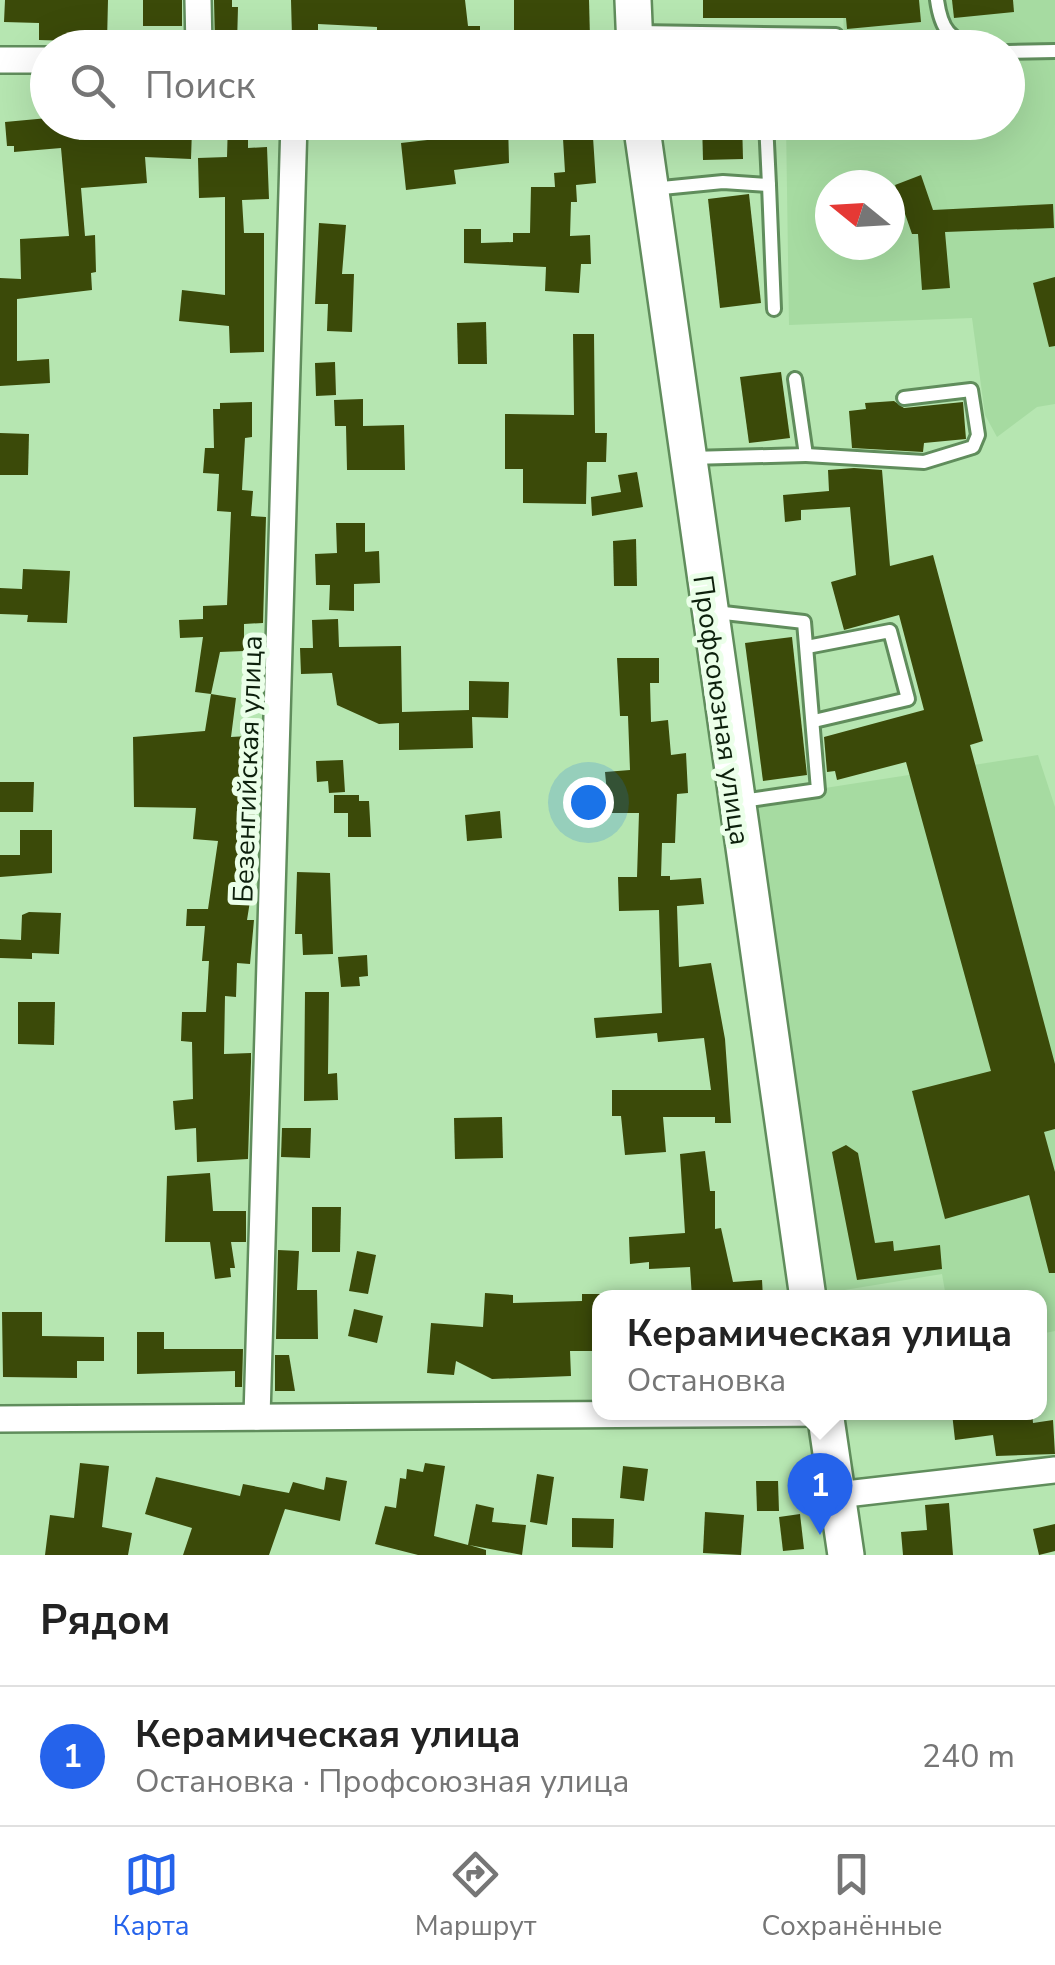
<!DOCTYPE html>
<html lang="ru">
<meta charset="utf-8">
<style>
body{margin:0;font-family:"Nunito Sans",sans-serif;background:#f2f2f2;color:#222}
.compass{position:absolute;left:815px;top:170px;width:90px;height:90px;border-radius:50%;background:#fff;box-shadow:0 10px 40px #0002;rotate:288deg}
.you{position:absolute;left:588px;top:802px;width:35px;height:35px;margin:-25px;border:8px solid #fff;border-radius:50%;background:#1a73e8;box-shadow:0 0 0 15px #1a73e833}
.badge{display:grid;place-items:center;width:65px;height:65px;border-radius:50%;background:#2563eb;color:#fff;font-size:32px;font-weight:700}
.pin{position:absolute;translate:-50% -82px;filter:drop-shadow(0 2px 5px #0008)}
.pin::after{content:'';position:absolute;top:52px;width:35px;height:30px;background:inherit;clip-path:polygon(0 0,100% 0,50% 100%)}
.popup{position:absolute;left:592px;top:1290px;width:455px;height:130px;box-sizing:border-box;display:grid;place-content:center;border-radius:20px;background:#fff;filter:drop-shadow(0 2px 8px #0005);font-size:32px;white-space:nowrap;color:#767676}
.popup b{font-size:38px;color:#222}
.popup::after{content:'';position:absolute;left:50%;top:100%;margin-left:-20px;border:20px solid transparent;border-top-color:#fff}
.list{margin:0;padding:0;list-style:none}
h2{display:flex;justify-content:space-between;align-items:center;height:130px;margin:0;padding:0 40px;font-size:42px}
h2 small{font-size:32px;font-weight:400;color:#767676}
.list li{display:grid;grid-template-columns:65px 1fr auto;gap:30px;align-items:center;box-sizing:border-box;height:140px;padding:0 40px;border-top:2px solid #e0e0e0}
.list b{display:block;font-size:38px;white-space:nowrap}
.list p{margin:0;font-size:32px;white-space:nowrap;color:#767676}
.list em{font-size:32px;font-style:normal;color:#767676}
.icon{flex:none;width:55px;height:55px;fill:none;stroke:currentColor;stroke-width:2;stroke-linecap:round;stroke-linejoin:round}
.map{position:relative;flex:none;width:1055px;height:1555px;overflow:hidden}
.search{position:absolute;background:#fff;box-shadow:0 10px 40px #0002;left:30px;right:30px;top:30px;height:110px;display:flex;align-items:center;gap:25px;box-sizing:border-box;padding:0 35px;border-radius:55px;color:#767676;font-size:38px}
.sheet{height:270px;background:#fff}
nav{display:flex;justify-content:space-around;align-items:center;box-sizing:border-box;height:140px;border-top:2px solid #e0e0e0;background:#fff;font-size:28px;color:#767676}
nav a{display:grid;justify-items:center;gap:5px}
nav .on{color:#2563eb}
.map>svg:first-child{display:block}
.built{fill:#a6dba1;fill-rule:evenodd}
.building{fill:#3b4a09}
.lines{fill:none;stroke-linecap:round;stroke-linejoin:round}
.lane-casing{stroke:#608d5c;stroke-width:18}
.street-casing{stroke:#608d5c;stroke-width:30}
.secondary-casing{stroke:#608d5c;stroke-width:40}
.lane{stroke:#fff;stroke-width:12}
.street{stroke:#fff;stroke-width:25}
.secondary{stroke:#fff;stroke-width:35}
.labels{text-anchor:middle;stroke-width:10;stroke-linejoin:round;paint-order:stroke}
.street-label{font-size:28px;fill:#0d200c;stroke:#ebffe9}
</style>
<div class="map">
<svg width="1055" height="1555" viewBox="0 0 1055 1555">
<rect width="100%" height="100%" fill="#b6e6b1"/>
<g class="built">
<path d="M 843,0 L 1055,0 L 1055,404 L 1037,407 L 997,437 L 985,415 L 972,318 L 789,325 L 786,123 L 1008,122 L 1008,48 L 805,47 L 844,46 ZM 830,185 L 890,185 L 890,245 L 830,245 Z"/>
<path d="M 1038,755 L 1055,807 L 1055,1331 L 1040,1334 L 1040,1298 L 946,1297 L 942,1274 L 808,1296 L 735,802 Z"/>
</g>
<g class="building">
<path d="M 5,0 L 108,0 L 107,42 L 39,40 L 39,23 L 4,22 Z"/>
<rect x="143" y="0" width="39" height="26"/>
<path d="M 214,0 L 232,0 L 232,7 L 238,7 L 237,44 L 215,44 Z"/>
<path d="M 291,0 L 465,0 L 468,26 L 480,26 L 480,47 L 445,46 L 445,33 L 377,35 L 377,27 L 318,24 L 318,36 L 292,37 Z"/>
<path d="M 514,0 L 589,0 L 590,38 L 514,38 Z"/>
<path d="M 703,0 L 919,0 L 921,22 L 847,29 L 846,18 L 703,18 Z"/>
<path d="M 952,0 L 1013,0 L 1014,12 L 954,18 Z"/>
<path d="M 48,118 L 48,122 L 77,122 L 79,140 L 121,137 L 121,122 L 192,129 L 191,159 L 145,157 L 147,183 L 81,188 L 85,236 L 95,235 L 96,272 L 91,273 L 92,290 L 17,299 L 17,361 L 49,359 L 50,383 L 0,386 L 0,278 L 21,279 L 20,239 L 69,236 L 61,148 L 14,152 L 14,146 L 7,146 L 5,122 Z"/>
<path d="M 228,122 L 248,122 L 248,148 L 267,147 L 269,199 L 242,200 L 244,233 L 264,233 L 264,352 L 230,353 L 229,326 L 179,321 L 182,290 L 225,295 L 225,197 L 199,198 L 198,158 L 227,157 Z"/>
<path d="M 470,122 L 508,122 L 509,163 L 454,170 L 456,184 L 406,190 L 401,143 L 471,135 Z"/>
<path d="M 562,122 L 592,122 L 596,183 L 576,185 L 577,202 L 571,202 L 570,236 L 590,235 L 591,264 L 581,264 L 579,293 L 545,291 L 546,267 L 464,263 L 464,229 L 481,229 L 481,243 L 513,242 L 513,233 L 530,233 L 531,187 L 555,187 L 554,173 L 565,172 Z"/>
<path d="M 702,122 L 742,122 L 743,159 L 703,160 Z"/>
<path d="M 921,175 L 933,210 L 1053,204 L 1054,228 L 945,232 L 950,288 L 922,290 L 918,234 L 912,234 L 895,185 Z"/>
<path d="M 749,194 L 761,303 L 720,308 L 708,199 Z"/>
<path d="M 319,223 L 346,225 L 342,274 L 354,274 L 352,332 L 327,331 L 328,304 L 315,304 Z"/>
<path d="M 1055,277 L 1055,346 L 1049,347 L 1033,283 Z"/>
<path d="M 486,322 L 487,364 L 458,364 L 457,323 Z"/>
<path d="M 573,334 L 594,334 L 595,433 L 607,433 L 606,462 L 587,462 L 586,504 L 523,503 L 523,469 L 505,469 L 505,414 L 574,415 Z"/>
<path d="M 335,362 L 336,395 L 316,396 L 315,363 Z"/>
<path d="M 781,372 L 790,438 L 749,443 L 740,377 Z"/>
<path d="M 363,399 L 363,426 L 404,425 L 405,470 L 347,470 L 346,426 L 335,426 L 334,400 Z"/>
<path d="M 894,401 L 904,408 L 963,402 L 966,439 L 924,443 L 923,452 L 852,448 L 849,411 L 866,409 L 865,403 Z"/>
<path d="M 252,402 L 252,437 L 245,438 L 242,490 L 253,491 L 251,516 L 266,517 L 263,623 L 244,624 L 244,651 L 220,652 L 211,694 L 195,692 L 203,637 L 180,638 L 179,620 L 203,619 L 203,606 L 227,605 L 231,512 L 217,511 L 219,474 L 203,473 L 205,448 L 214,448 L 213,409 L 220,409 L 220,403 Z"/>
<path d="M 0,433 L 29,434 L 28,475 L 0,475 Z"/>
<path d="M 854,468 L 882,470 L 890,566 L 933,555 L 983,741 L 970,745 L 1055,1064 L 1055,1129 L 1044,1132 L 1055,1172 L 1055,1273 L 1049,1273 L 1029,1195 L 945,1219 L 912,1091 L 991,1071 L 906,762 L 837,780 L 835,771 L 827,772 L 824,737 L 924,710 L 899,615 L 844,630 L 831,582 L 856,575 L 850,507 L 801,510 L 801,520 L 785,522 L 783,495 L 829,491 L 828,470 Z"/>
<path d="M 637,472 L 643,507 L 592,516 L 591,497 L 621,492 L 618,475 Z"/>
<path d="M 336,523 L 365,523 L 365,552 L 379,551 L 380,583 L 354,584 L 354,611 L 329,610 L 330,585 L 316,585 L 315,554 L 337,553 Z"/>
<path d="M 636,539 L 637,586 L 614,586 L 613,541 Z"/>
<path d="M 23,569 L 70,571 L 67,623 L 27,622 L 28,615 L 0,614 L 0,588 L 22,589 Z"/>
<path d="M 338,619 L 339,647 L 401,646 L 402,712 L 469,710 L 469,681 L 509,682 L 508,718 L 472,717 L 473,748 L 399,750 L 399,723 L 379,724 L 337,705 L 332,673 L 301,674 L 300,648 L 313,648 L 312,620 Z"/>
<path d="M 792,637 L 807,775 L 763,781 L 745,643 Z"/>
<path d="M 617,658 L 659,658 L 659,683 L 650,683 L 651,722 L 668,720 L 671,755 L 686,753 L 688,793 L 677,794 L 675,843 L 662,843 L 661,876 L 670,876 L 670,880 L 701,878 L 704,904 L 677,906 L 679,967 L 711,963 L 725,1039 L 731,1123 L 715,1123 L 715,1117 L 663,1117 L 666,1152 L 625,1155 L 621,1116 L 612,1116 L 612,1090 L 711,1090 L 704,1038 L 658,1042 L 657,1033 L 596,1038 L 594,1018 L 662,1013 L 659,910 L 619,911 L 618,877 L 637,877 L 639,813 L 572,813 L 572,793 L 607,793 L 605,772 L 630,770 L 628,716 L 620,716 Z"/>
<path d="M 211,694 L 236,698 L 231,737 L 248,736 L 248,790 L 257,790 L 249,875 L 254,876 L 247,920 L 254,920 L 250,964 L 237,963 L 236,997 L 225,996 L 224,1054 L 251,1053 L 251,1062 L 248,1159 L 197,1162 L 196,1128 L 175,1130 L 173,1101 L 193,1099 L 192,1042 L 181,1041 L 182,1012 L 206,1012 L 209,961 L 202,961 L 205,926 L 186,926 L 187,909 L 208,909 L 218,841 L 193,839 L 196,808 L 134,807 L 133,737 L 205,731 Z"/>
<path d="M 343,760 L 345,792 L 329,793 L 328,781 L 317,782 L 316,761 Z"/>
<path d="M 0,782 L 34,782 L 33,812 L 0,812 Z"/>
<path d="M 334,795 L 359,795 L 359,801 L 369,801 L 371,837 L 348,837 L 348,813 L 334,813 Z"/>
<path d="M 500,811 L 502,838 L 467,841 L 465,815 Z"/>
<path d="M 20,830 L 52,830 L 52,873 L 0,877 L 0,855 L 20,855 Z"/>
<path d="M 297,872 L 330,873 L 333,954 L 303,955 L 302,934 L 295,934 Z"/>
<path d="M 29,912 L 61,913 L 59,954 L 32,953 L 32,959 L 0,958 L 0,939 L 21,940 L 22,915 Z"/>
<path d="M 367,955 L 368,976 L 359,977 L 360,986 L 341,987 L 338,957 Z"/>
<path d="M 305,992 L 329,992 L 328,1074 L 337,1073 L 338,1100 L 304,1101 Z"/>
<path d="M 18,1002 L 55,1002 L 54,1045 L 18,1044 Z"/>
<path d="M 502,1117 L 503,1158 L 455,1159 L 454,1118 Z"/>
<path d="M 282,1128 L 311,1128 L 310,1158 L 281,1157 Z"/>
<path d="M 846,1145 L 858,1153 L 875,1243 L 893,1241 L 894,1251 L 940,1245 L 942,1269 L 857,1280 L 832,1152 Z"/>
<path d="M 705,1151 L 710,1191 L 715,1191 L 715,1229 L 721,1228 L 733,1282 L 762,1280 L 763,1298 L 692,1298 L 690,1267 L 649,1269 L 649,1262 L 630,1264 L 629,1237 L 685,1233 L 680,1154 Z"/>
<path d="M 210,1173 L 213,1211 L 246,1211 L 246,1242 L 231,1242 L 235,1268 L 230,1268 L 231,1277 L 215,1279 L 210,1242 L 165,1242 L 167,1176 Z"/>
<path d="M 312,1207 L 341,1207 L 340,1252 L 312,1252 Z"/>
<path d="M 278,1250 L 299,1251 L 297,1290 L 317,1290 L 318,1339 L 276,1339 Z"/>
<path d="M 357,1251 L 376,1255 L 368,1294 L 349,1291 Z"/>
<path d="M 485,1293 L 513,1295 L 513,1303 L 582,1301 L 582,1294 L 600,1294 L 600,1351 L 570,1351 L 571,1376 L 492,1379 L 456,1361 L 454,1375 L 427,1373 L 431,1323 L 483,1327 Z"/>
<path d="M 354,1309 L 383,1316 L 377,1343 L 348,1336 Z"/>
<path d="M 2,1312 L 42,1312 L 42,1336 L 104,1337 L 104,1361 L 77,1361 L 77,1378 L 3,1377 Z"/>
<path d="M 137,1332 L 164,1332 L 164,1349 L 243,1349 L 242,1387 L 235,1387 L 235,1371 L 137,1374 Z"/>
<path d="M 275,1355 L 289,1355 L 295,1391 L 275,1391 Z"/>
<path d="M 1032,1412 L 1033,1423 L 1053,1420 L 1055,1454 L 996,1456 L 993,1435 L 955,1440 L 952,1413 Z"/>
<path d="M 80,1463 L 109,1466 L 102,1527 L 132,1533 L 128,1555 L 45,1555 L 50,1515 L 74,1518 Z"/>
<path d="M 425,1463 L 445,1466 L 434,1536 L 468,1545 L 476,1504 L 494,1508 L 492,1522 L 526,1525 L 522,1555 L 469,1545 L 486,1550 L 486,1555 L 418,1555 L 375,1544 L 385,1506 L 396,1508 L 400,1478 L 406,1479 L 407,1469 L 423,1472 Z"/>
<path d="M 623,1466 L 648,1469 L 644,1501 L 620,1498 Z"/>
<path d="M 537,1474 L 554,1477 L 547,1525 L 530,1522 Z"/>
<path d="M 156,1477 L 240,1496 L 243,1484 L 289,1493 L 293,1482 L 324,1490 L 326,1477 L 347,1481 L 340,1521 L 285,1509 L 269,1555 L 183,1555 L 192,1528 L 145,1514 Z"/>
<path d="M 756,1481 L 778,1481 L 779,1511 L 757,1511 Z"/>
<path d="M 949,1503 L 953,1555 L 903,1555 L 901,1532 L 927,1530 L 925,1505 Z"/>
<path d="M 705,1512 L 744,1515 L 741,1555 L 703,1553 Z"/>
<path d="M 800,1514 L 804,1549 L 783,1551 L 779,1517 Z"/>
<path d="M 572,1518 L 614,1519 L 613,1548 L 572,1547 Z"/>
<path d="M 1055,1524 L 1055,1551 L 1039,1555 L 1033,1529 Z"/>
</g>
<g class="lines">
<defs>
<g id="lane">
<path d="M 937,0 C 941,29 949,40 978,48"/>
<path d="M 638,32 L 836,35"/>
<path d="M 1008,52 L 1055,51"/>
<path d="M 769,185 L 774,309"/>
<path d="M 652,189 L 723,182 L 769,185 L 766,122"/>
<path d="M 806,455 L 924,462 L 973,447 L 978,435 L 971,390 L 904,398"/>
<path d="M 690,458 L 806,455 L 795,379"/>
<path d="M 715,612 L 804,622 L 818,790 L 742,801"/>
<path d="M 807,647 L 890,631 L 908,699 L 814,721"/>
</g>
<g id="street">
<path d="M 198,0 L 199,48"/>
<path d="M 0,60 L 48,60"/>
<path d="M 257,1417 L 294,122"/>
<path d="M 0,1419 L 825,1413"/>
<path d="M 837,1495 L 1055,1470"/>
</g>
<g id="secondary">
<path d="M 633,0 L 635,48"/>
<path d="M 641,122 L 808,1298"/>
<path d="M 825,1412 L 846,1555"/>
</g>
</defs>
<use href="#lane" class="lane-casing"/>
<use href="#street" class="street-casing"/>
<use href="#secondary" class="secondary-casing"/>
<use href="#lane" class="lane"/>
<use href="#street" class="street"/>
<use href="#secondary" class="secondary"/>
</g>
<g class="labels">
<g class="street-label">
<text transform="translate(722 710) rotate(82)" y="10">Профсоюзная улица</text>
<text transform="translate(247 769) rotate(-88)" y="10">Безенгийская улица</text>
</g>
</g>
</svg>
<svg class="compass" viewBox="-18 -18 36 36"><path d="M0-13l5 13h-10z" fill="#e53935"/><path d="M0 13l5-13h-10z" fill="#767676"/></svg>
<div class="you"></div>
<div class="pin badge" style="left:820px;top:1535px">1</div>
<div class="popup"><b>Керамическая улица</b>Остановка</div>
<div class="search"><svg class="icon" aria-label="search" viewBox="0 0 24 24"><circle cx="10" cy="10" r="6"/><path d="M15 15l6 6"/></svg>Поиск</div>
</div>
<section class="sheet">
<h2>Рядом<small></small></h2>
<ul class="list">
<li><span class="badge">1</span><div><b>Керамическая улица</b><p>Остановка · Профсоюзная улица</p></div><em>240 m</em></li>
</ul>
</section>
<nav>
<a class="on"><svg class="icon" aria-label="map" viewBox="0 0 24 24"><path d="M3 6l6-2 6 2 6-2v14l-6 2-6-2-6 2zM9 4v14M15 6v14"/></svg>Карта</a>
<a><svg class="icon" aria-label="directions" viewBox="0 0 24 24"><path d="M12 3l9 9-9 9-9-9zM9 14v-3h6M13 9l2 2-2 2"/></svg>Маршрут</a>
<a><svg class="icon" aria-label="saved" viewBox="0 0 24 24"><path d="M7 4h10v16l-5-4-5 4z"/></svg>Сохранённые</a>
</nav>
